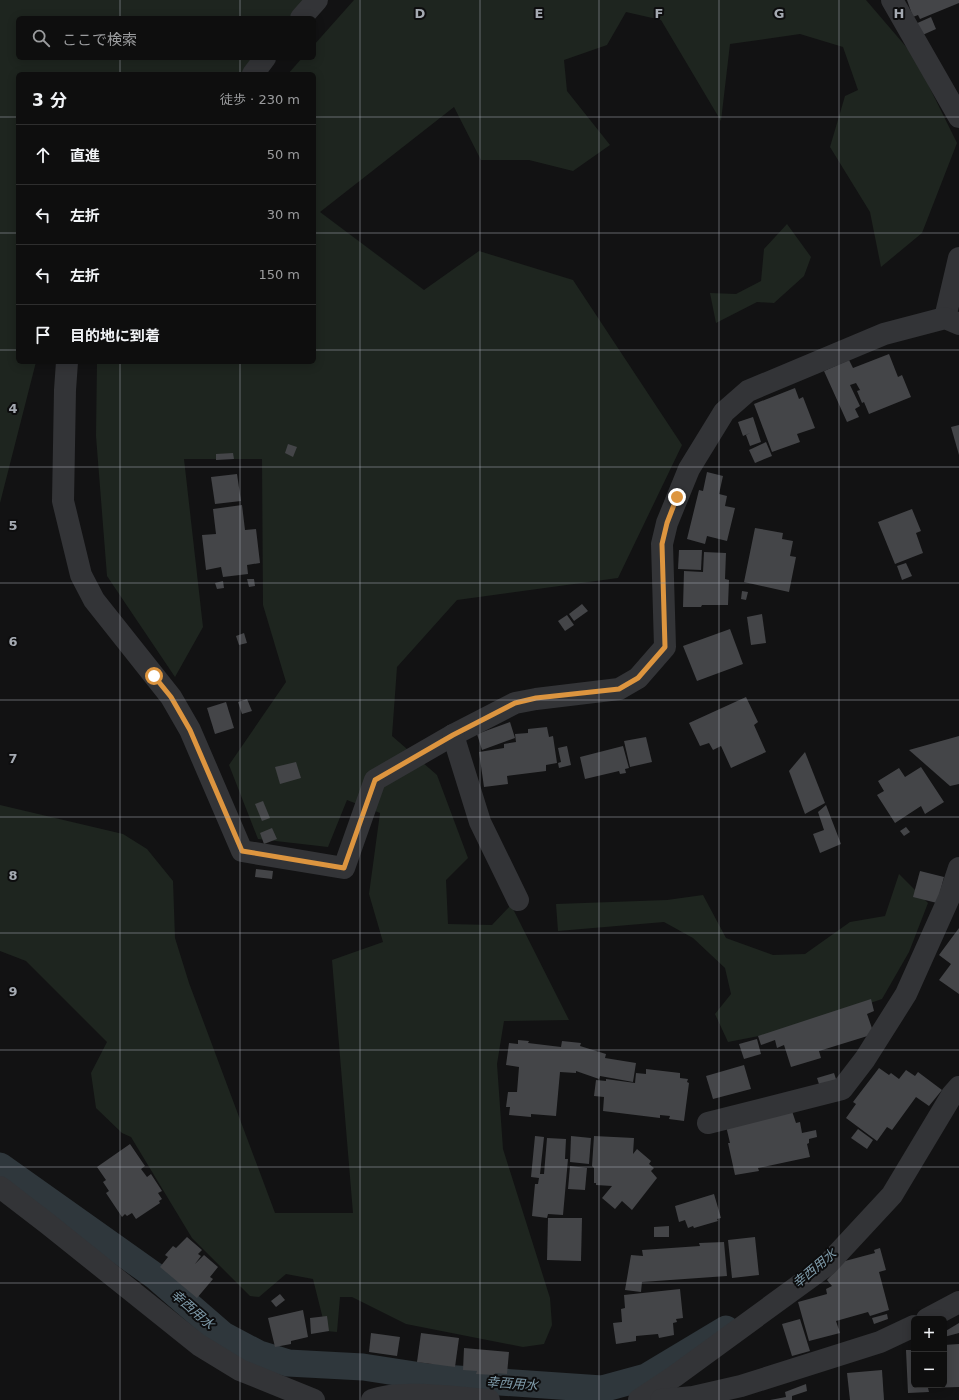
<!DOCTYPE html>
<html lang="ja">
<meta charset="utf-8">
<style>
body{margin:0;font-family:"DejaVu Sans","Noto Sans JP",sans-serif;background:#171717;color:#f1f3f6}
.controls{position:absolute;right:12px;bottom:12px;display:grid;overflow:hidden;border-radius:6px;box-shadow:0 2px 10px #0003}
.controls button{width:36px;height:36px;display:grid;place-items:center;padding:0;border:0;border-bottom:1px solid #2e2e2e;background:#0e0e0e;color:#f1f3f6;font:20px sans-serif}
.stop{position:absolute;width:12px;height:12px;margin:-9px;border:3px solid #dd953f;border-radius:50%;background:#fff}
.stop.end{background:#dd953f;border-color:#fff;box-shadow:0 1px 4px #0008}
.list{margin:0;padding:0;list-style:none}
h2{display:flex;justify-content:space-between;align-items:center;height:52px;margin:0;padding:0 16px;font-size:17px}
h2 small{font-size:13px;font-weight:400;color:#9b9c9e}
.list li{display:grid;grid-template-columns:26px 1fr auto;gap:12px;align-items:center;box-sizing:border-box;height:60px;padding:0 16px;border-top:1px solid #2e2e2e}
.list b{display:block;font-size:15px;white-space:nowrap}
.list em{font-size:13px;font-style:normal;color:#9b9c9e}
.icon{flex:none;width:22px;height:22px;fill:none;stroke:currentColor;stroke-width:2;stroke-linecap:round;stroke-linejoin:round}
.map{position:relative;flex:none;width:959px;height:1400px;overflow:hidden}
.search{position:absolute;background:#0e0e0e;box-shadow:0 2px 10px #0003;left:16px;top:16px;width:300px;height:44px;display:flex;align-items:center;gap:10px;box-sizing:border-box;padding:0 14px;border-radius:6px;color:#9b9c9e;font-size:15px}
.panel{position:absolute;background:#0e0e0e;box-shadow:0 2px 10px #0003;left:16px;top:72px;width:300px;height:292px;border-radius:6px}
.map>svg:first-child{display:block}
.green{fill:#1e251f}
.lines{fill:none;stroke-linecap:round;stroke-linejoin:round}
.canal{stroke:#2f373c;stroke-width:27}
.building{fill:#444548}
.minor{stroke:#333437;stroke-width:22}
.route{stroke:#dd953f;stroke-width:5}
.grid{fill:none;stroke:#a5aab2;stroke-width:1;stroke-opacity:0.55}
.labels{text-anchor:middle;stroke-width:4;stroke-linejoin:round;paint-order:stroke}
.water-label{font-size:13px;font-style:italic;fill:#7f9baa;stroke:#0d0d0e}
.grid-label{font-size:13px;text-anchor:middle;font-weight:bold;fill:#a5aab2;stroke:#0d0d0e;stroke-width:4;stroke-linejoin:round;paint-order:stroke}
</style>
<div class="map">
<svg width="959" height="1400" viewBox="0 0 959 1400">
<rect width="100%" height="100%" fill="#121213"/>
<g class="green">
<path d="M 0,0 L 318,0 L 303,18 L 18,18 L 18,58 L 271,58 L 258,74 L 18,74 L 18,362 L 36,362 L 0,503 Z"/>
<path d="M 354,0 L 866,0 L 914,56 L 957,143 L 922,233 L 881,267 L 870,212 L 830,147 L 845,96 L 858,90 L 843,47 L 800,34 L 730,44 L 721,121 L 661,20 L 626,12 L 607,45 L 564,60 L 567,91 L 610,145 L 573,171 L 529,160 L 481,160 L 454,107 L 320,212 L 424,290 L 479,251 L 573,280 L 682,445 L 618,578 L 457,600 L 397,667 L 392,736 L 437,775 L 468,858 L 446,880 L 448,924 L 492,925 L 511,905 L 569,1020 L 504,1021 L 497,1064 L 503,1149 L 550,1298 L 552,1325 L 544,1344 L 523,1347 L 406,1324 L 352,1297 L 340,1297 L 337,1332 L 326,1331 L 313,1279 L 286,1274 L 259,1297 L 250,1296 L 192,1238 L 131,1137 L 122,1133 L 96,1108 L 91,1073 L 107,1042 L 26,961 L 0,951 L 0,805 L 123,834 L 147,849 L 173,881 L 175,938 L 189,983 L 275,1213 L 353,1213 L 332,960 L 383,942 L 369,894 L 380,813 L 347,800 L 328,847 L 258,839 L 229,765 L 286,682 L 263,605 L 262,459 L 184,459 L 203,627 L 175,677 L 107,576 L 96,436 L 97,362 L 314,362 L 314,74 L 288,74 L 302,58 L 314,58 L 314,45 Z"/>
<path d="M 787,224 L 811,257 L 804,276 L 774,303 L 757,302 L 716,323 L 710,293 L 736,294 L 761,281 L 764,249 Z"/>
<path d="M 899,874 L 928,903 L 909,952 L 882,999 L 794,1029 L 728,1042 L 715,1014 L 731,994 L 725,968 L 693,938 L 664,922 L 558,931 L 556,904 L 667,900 L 703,895 L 726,938 L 773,955 L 805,954 L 850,922 L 885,916 Z"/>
</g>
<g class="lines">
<path class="canal" d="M 0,1166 L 155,1276 L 223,1335 L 259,1354 L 288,1363 L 363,1367 L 428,1377 L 602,1389 L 646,1377 L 726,1329"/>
</g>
<g class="building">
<path d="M 907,0 L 959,0 L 959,3 L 920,19 L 918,15 L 913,17 Z"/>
<path d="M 931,17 L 936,29 L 918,37 L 913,25 Z"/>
<path d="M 889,354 L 898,377 L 902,375 L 911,397 L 869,414 L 864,402 L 862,403 L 857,391 L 860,390 L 856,383 L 850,385 L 860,406 L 855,409 L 859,417 L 847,422 L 824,371 L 849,360 L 853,368 Z"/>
<path d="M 795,388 L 799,399 L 803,397 L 815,428 L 797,434 L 800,442 L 772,452 L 754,404 Z"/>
<path d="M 753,417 L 761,442 L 750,446 L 746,435 L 750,433 L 743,436 L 738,422 Z"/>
<path d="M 959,425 L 959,455 L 951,427 Z"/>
<path d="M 766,442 L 772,456 L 755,463 L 749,450 Z"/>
<path d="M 288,444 L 297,447 L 293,457 L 285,453 Z"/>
<path d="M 233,453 L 234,459 L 216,460 L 216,454 Z"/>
<path d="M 707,472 L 723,476 L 719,494 L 727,496 L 725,506 L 735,508 L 727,541 L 707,536 L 705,544 L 687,539 L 699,490 L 703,491 Z"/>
<path d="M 237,474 L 241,501 L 215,504 L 211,477 Z"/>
<path d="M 242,505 L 245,530 L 256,529 L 260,563 L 247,565 L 248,574 L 223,577 L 221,567 L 206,570 L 202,535 L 216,534 L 213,509 Z"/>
<path d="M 912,509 L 921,531 L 916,533 L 923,553 L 895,564 L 878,522 Z"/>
<path d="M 755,528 L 783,533 L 782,539 L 793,541 L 790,556 L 796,557 L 789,592 L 744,582 Z"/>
<path d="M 679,550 L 702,550 L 701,570 L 678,569 Z"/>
<path d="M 704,552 L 726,553 L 725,579 L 729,580 L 728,605 L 702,605 L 701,607 L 683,607 L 684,571 L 703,572 Z"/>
<path d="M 906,563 L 912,576 L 902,580 L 897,566 Z"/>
<path d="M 247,579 L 254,579 L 255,586 L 249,587 Z"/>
<path d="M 223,581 L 224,588 L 217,589 L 215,583 Z"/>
<path d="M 742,591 L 748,592 L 746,600 L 741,599 Z"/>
<path d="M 582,604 L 588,611 L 574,621 L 569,614 Z"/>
<path d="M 762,614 L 766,643 L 751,645 L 747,617 Z"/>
<path d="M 567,615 L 574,625 L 565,631 L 558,621 Z"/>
<path d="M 730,629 L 743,664 L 697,681 L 683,646 Z"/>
<path d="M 244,633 L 247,643 L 239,645 L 236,636 Z"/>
<path d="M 746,697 L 758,722 L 754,725 L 766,752 L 731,768 L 721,746 L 713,750 L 709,743 L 700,746 L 689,723 Z"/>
<path d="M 247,699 L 252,711 L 242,714 L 238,702 Z"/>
<path d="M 226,702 L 234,728 L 215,734 L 207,708 Z"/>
<path d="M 510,722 L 515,738 L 482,750 L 477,734 Z"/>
<path d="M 547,727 L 549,737 L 553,736 L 557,763 L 546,765 L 546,771 L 507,776 L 508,784 L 484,787 L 479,752 L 504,748 L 504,744 L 516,742 L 515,734 L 528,733 L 528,729 Z"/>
<path d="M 959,736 L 959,784 L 950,786 L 909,750 Z"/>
<path d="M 646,737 L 652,762 L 630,767 L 624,741 Z"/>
<path d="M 567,746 L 571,765 L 559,768 L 558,763 L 561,762 L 558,748 Z"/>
<path d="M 623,746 L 629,768 L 625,769 L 626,773 L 620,774 L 619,771 L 585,779 L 580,757 Z"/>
<path d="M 805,752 L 825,803 L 805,814 L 789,771 Z"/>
<path d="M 296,762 L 301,778 L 280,784 L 275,767 Z"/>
<path d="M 921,767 L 944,802 L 925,814 L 921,806 L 895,823 L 877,795 L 884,791 L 878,781 L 899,768 L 905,777 Z"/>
<path d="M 263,801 L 270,818 L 262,821 L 255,804 Z"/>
<path d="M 826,805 L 841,844 L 820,853 L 813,834 L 824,830 L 818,812 Z"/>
<path d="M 906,827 L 910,832 L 904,836 L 900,831 Z"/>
<path d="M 272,828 L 277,839 L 264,844 L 260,833 Z"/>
<path d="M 256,869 L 273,871 L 272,879 L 255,877 Z"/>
<path d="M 920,871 L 944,877 L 937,903 L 913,897 Z"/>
<path d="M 959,928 L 959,994 L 939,980 L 951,964 L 939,955 Z"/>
<path d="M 871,999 L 874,1011 L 867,1014 L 874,1034 L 819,1051 L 821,1058 L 791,1067 L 784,1045 L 777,1048 L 775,1040 L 761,1045 L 758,1036 Z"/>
<path d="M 757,1039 L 761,1054 L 744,1059 L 739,1044 Z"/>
<path d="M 518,1040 L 529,1041 L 528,1043 L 561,1047 L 562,1041 L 581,1043 L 580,1046 L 606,1054 L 605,1058 L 636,1063 L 633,1082 L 600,1076 L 599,1079 L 576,1071 L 576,1073 L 560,1072 L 556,1116 L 531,1114 L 531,1117 L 509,1115 L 510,1107 L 506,1107 L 508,1092 L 517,1092 L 519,1067 L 506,1065 L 509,1043 L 518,1044 Z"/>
<path d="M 744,1065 L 751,1089 L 713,1099 L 706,1076 Z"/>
<path d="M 879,1068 L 889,1075 L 891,1073 L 899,1079 L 906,1070 L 915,1076 L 918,1072 L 942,1090 L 929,1106 L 916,1097 L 892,1130 L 887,1127 L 877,1141 L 846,1118 L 856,1104 L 853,1102 Z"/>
<path d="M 646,1069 L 680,1073 L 680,1078 L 688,1079 L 687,1082 L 689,1083 L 684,1121 L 669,1119 L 670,1116 L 660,1115 L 660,1118 L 603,1111 L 604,1097 L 594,1096 L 596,1080 L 606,1081 L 606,1079 L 635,1083 L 636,1073 L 646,1074 Z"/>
<path d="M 834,1073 L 837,1082 L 820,1087 L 817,1078 Z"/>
<path d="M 792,1111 L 796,1123 L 800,1122 L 802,1133 L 816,1130 L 817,1137 L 809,1139 L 809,1143 L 807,1144 L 810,1157 L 758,1168 L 759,1171 L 735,1175 L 728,1143 L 730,1143 L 726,1126 Z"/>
<path d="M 858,1129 L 873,1140 L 867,1149 L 851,1138 Z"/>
<path d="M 535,1136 L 544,1137 L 540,1174 L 544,1174 L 547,1138 L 566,1139 L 565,1159 L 568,1159 L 563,1215 L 548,1214 L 547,1218 L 532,1216 L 535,1184 L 538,1184 L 539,1178 L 531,1177 Z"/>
<path d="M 571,1136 L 591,1138 L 589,1164 L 570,1162 Z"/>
<path d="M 594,1136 L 634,1138 L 633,1154 L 637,1149 L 651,1161 L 649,1164 L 654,1168 L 651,1171 L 657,1178 L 632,1210 L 622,1201 L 615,1209 L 602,1198 L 612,1186 L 596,1185 L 596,1183 L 594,1183 L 594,1168 L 592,1166 Z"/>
<path d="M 130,1144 L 145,1166 L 141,1169 L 147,1177 L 151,1174 L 162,1191 L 158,1193 L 162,1199 L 159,1201 L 160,1203 L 136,1219 L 132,1213 L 127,1216 L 125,1214 L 122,1217 L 106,1193 L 109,1191 L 103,1182 L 106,1180 L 97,1167 Z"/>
<path d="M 570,1166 L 587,1168 L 585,1190 L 568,1189 Z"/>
<path d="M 714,1194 L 721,1218 L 717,1219 L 718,1221 L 694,1228 L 693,1226 L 688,1228 L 685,1220 L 679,1222 L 675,1206 Z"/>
<path d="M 548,1218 L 582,1218 L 581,1261 L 547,1260 Z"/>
<path d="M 669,1226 L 669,1237 L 654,1237 L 654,1227 Z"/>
<path d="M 187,1237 L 202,1250 L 198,1254 L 201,1256 L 195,1264 L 204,1255 L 218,1267 L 210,1277 L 213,1279 L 197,1298 L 160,1267 L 168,1257 L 165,1255 L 173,1246 L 176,1248 Z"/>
<path d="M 755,1237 L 759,1275 L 732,1278 L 728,1240 Z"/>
<path d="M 724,1242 L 727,1276 L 642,1282 L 641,1292 L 625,1290 L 631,1255 L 643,1256 L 642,1250 L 700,1246 L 699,1243 Z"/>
<path d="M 880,1248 L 886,1270 L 879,1272 L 889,1310 L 870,1316 L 868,1312 L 836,1321 L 840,1333 L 809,1341 L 798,1302 L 827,1294 L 826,1289 L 832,1286 L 827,1280 L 845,1261 L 875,1253 L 874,1250 Z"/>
<path d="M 680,1289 L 683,1318 L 676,1319 L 677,1322 L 673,1323 L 674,1335 L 659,1338 L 658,1334 L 636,1336 L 636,1341 L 616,1344 L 613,1323 L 622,1322 L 621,1309 L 625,1308 L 624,1295 Z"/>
<path d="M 280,1294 L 285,1300 L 276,1307 L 271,1301 Z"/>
<path d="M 303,1310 L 308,1337 L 291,1341 L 291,1344 L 275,1347 L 268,1318 Z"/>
<path d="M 887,1314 L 888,1319 L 874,1324 L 872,1318 Z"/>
<path d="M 327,1316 L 329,1331 L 311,1334 L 310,1318 Z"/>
<path d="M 800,1319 L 810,1351 L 792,1356 L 782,1324 Z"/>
<path d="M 959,1323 L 959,1333 L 944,1337 L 944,1332 Z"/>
<path d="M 371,1333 L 400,1337 L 397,1356 L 369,1352 Z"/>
<path d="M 421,1333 L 459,1338 L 455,1367 L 417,1362 Z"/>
<path d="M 959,1344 L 959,1387 L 928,1388 L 929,1392 L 908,1393 L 906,1350 L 914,1350 L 914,1385 L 944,1385 L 944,1345 Z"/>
<path d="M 464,1348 L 509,1352 L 507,1374 L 495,1373 L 495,1375 L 476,1374 L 477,1371 L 463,1370 Z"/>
<path d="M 882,1370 L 884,1400 L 850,1400 L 847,1373 Z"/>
<path d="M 806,1384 L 807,1391 L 792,1396 L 792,1400 L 770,1400 L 786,1397 L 785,1392 Z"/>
</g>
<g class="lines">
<g class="minor">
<path d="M 892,0 L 959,117"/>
<path d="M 301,18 L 317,0"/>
<path d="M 253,74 L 265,58"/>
<path d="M 945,318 L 959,258"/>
<path d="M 67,362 L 65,390 L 63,501 L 81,575 L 94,600 L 171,697 L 190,730 L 242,851 L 344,868 L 375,780 L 453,735 L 515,703 L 536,699 L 619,689 L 638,678 L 665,647 L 662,544 L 667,523 L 689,469 L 724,412 L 748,391 L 884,334 L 945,318 L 959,324"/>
<path d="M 453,735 L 480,822 L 518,900"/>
<path d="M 708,1123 L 842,1089 L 865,1059 L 906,994 L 949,898 L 959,868"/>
<path d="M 0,1187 L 48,1224 L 199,1345 L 240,1370 L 314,1400"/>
<path d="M 927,1319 L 959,1302"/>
<path d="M 372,1400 C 400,1389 459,1398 489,1400"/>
<path d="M 639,1400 L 675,1376 L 827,1265 L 892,1195 L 952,1095 L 959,1087"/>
<path d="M 661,1400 L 693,1397 L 741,1386 L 880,1342 L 914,1326"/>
</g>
</g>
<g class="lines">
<path class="route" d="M 154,676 L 171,697 L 190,730 L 242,851 L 344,868 L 375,780 L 453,735 L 515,703 L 536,698 L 619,689 L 638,678 L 665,647 L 662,544 L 667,523 L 677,497"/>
</g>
<path class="grid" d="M 120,0 L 120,18M 240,0 L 240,18M 360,0 L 360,1400M 480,0 L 480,1400M 599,0 L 599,1400M 719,0 L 719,1400M 839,0 L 839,1400M 120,58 L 120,74M 240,58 L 240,74M 0,117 L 18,117M 314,117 L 959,117M 0,233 L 18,233M 314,233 L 959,233M 0,350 L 18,350M 314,350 L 959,350M 120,362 L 120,1400M 240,362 L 240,1400M 0,467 L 959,467M 0,583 L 959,583M 0,700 L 959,700M 0,817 L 959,817M 0,933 L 959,933M 0,1050 L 959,1050M 0,1167 L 959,1167M 0,1283 L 959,1283"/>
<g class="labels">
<g class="water-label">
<text transform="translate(814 1268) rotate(-40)" y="5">幸西用水</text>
<text transform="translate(193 1309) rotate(41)" y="5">幸西用水</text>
<text transform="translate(512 1383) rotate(4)" y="5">幸西用水</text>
</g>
</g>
<g class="grid-label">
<text x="420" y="18">D</text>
<text x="539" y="18">E</text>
<text x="659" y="18">F</text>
<text x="779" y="18">G</text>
<text x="899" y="18">H</text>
<text x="13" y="413">4</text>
<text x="13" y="530">5</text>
<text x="13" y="646">6</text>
<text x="13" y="763">7</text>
<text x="13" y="880">8</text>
<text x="13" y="996">9</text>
</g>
</svg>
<div class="controls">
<button>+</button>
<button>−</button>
</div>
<div class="stop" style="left:154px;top:676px"></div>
<div class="stop end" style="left:677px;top:497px"></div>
<div class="search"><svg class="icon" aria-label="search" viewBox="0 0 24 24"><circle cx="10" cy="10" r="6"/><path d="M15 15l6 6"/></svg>ここで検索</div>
<section class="panel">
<h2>3 分<small>徒歩 · 230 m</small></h2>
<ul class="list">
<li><svg class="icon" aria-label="ahead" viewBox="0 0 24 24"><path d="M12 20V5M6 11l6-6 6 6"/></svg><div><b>直進</b></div><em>50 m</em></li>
<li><svg class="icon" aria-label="left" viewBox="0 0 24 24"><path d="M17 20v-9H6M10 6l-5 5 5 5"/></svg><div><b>左折</b></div><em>30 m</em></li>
<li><svg class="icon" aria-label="left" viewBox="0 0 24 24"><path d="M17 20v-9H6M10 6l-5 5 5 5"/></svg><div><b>左折</b></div><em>150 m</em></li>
<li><svg class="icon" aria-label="arrive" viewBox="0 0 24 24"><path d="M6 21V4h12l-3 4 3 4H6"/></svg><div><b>目的地に到着</b></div></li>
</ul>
</section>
</div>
